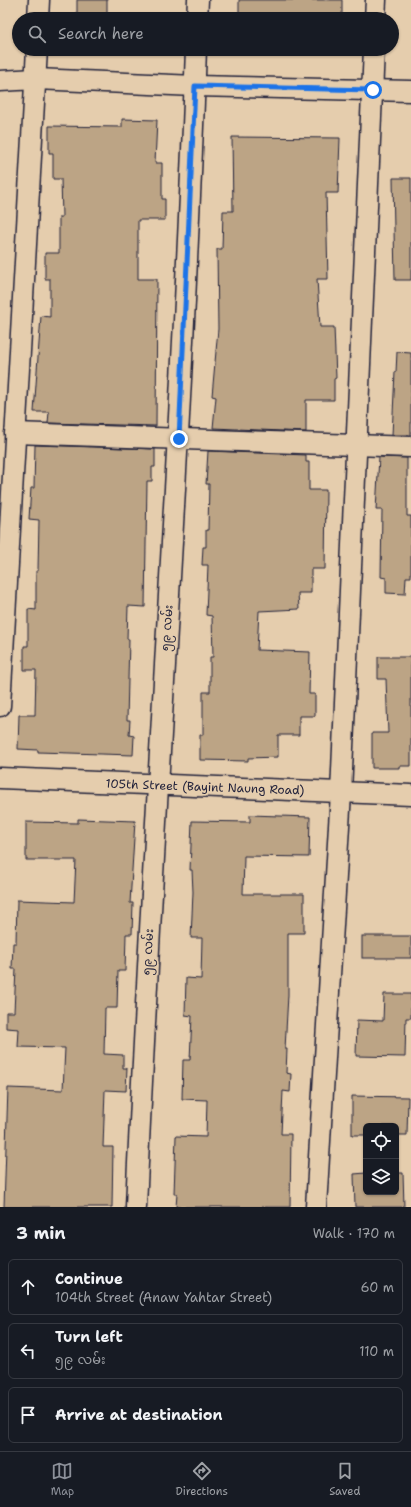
<!DOCTYPE html>
<meta charset="utf-8">
<style>
body{margin:0;font-family:"Shantell Sans","Noto Sans Myanmar",sans-serif;background:#20242c;color:#f1f3f6}
.controls{position:absolute;right:12px;bottom:12px;display:grid;overflow:hidden;border-radius:6px;box-shadow:0 1px 3px #0004}
.controls button{width:36px;height:36px;display:grid;place-items:center;padding:0;border:0;border-bottom:1px solid #363941;background:#171b24;color:#f1f3f6;font:20px sans-serif}
.stop{position:absolute;width:12px;height:12px;margin:-9px;border:3px solid #1a73e8;border-radius:50%;background:#fff}
.stop.end{background:#1a73e8;border-color:#fff;box-shadow:0 1px 4px #0008}
.list{margin:0;padding:0;list-style:none}
h2{display:flex;justify-content:space-between;align-items:center;height:52px;margin:0;padding:0 16px;font-size:17px}
h2 small{font-size:13px;font-weight:400;color:#9ea1a6}
.list li{display:grid;grid-template-columns:26px 1fr auto;gap:12px;align-items:center;box-sizing:border-box;height:56px;margin:0 8px 8px;padding:0 8px;border:1px solid #363941;border-radius:6px}
.list b{display:block;font-size:15px;white-space:nowrap}
.list p{margin:0;font-size:13px;white-space:nowrap;color:#9ea1a6}
.list em{font-size:13px;font-style:normal;color:#9ea1a6}
.icon{flex:none;width:22px;height:22px;fill:none;stroke:currentColor;stroke-width:2;stroke-linecap:round;stroke-linejoin:round}
.map{position:relative;flex:none;width:411px;height:1207px;overflow:hidden}
.search{position:absolute;background:#171b24;box-shadow:0 1px 3px #0004;left:12px;right:12px;top:12px;height:44px;display:flex;align-items:center;gap:10px;box-sizing:border-box;padding:0 14px;border-radius:22px;color:#9ea1a6;font-size:15px}
.sheet{height:244px;background:#171b24}
nav{display:flex;justify-content:space-around;align-items:center;box-sizing:border-box;height:56px;border-top:1px solid #363941;background:#171b24;font-size:11px;color:#9ea1a6}
nav a{display:grid;justify-items:center;gap:2px}
nav .on{color:#8c9099}
.map>svg:first-child{display:block}
.building{fill:#bca485;stroke:#22223b}
.lines{fill:none;stroke-linecap:round;stroke-linejoin:round}
.minor-casing{stroke:#22223b;stroke-width:23}
.minor{stroke:#e5cdad;stroke-width:20}
.route{stroke:#1a73e8;stroke-width:5}
.labels{text-anchor:middle;stroke-width:3;stroke-linejoin:round;paint-order:stroke}
.street-label{font-size:12px;fill:#22223b;stroke:#e5cdad}
</style>
<div class="map">
<svg width="411" height="1207" viewBox="0 0 411 1207">
<rect width="100%" height="100%" fill="#e5cdad"/>
<filter id="ink" filterUnits="userSpaceOnUse"><feTurbulence type="fractalNoise" baseFrequency=".025" numOctaves="2"/><feDisplacementMap in="SourceGraphic" scale="8" xChannelSelector="R" yChannelSelector="G"/><feConvolveMatrix kernelMatrix="1 2 1 2 8 2 1 2 1" color-interpolation-filters="sRGB"/></filter>
<g filter="url(#ink)">
<g class="building">
<rect x="77" y="0" width="30" height="17"/>
<path d="M 239,0 L 342,0 L 342,16 L 346,16 L 346,19 L 239,19 Z"/>
<path d="M 304,49 L 345,49 L 345,51 Z"/>
<path d="M 122,119 L 157,120 L 155,163 L 162,163 L 162,199 L 165,199 L 165,220 L 138,220 L 138,279 L 157,279 L 156,426 L 48,423 L 49,412 L 34,412 L 41,316 L 50,317 L 50,279 L 45,279 L 45,253 L 59,253 L 59,217 L 62,217 L 61,179 L 53,179 L 53,153 L 49,153 L 49,126 L 122,127 Z"/>
<path d="M 232,137 L 340,138 L 338,193 L 326,193 L 328,279 L 317,279 L 320,327 L 334,327 L 336,378 L 334,379 L 334,400 L 306,400 L 306,432 L 213,428 L 216,397 L 212,396 L 218,329 L 217,249 L 222,249 L 223,211 L 233,211 Z"/>
<path d="M 393,178 L 411,178 L 411,280 L 395,280 Z"/>
<path d="M 397,352 L 411,353 L 411,435 L 392,435 L 395,372 L 396,372 Z"/>
<path d="M 35,445 L 155,449 L 155,467 L 152,467 L 152,481 L 147,481 L 145,607 L 128,606 L 127,639 L 129,639 L 127,720 L 130,720 L 129,735 L 134,736 L 133,755 L 38,752 L 38,750 L 18,749 L 19,715 L 35,715 L 36,670 L 24,670 L 24,646 L 28,646 L 28,609 L 36,610 L 36,571 L 38,571 L 39,520 L 29,519 L 31,488 L 34,488 Z"/>
<path d="M 208,451 L 306,455 L 306,462 L 309,462 L 309,490 L 326,490 L 325,569 L 311,569 L 311,593 L 298,593 L 299,609 L 259,611 L 257,650 L 310,652 L 309,694 L 315,694 L 315,716 L 299,716 L 299,735 L 278,735 L 278,757 L 248,758 L 248,761 L 200,760 L 200,735 L 203,735 L 203,692 L 210,692 L 210,657 L 213,657 L 212,616 L 206,615 L 208,565 L 202,565 L 203,547 L 206,547 L 206,530 L 208,530 L 209,484 L 206,484 Z"/>
<path d="M 379,457 L 407,458 L 407,516 L 411,516 L 411,577 L 406,577 L 405,594 L 386,593 L 386,578 L 381,577 L 382,510 L 376,510 Z"/>
<path d="M 378,657 L 411,657 L 411,766 L 399,766 L 399,768 L 372,768 L 372,733 L 388,733 L 386,679 L 378,679 Z"/>
<path d="M 250,815 L 310,817 L 309,857 L 244,856 L 243,894 L 304,894 L 304,933 L 288,933 L 288,995 L 285,1049 L 287,1049 L 286,1073 L 291,1074 L 290,1092 L 283,1091 L 281,1134 L 291,1134 L 290,1207 L 176,1207 L 177,1194 L 174,1194 L 176,1136 L 206,1137 L 207,1100 L 182,1099 L 183,1060 L 190,1060 L 192,1016 L 185,1015 L 186,978 L 201,979 L 202,938 L 191,938 L 193,892 L 192,870 L 190,870 L 192,821 L 250,822 Z"/>
<path d="M 78,819 L 135,821 L 130,903 L 133,903 L 132,934 L 126,934 L 125,971 L 118,971 L 117,1008 L 105,1008 L 104,1054 L 123,1055 L 123,1068 L 127,1068 L 126,1091 L 105,1090 L 103,1147 L 113,1147 L 112,1207 L 4,1207 L 8,1088 L 63,1090 L 65,1048 L 18,1047 L 19,1029 L 6,1028 L 6,1012 L 14,1012 L 16,969 L 12,969 L 13,943 L 16,943 L 17,900 L 74,902 L 76,860 L 26,860 L 26,822 L 78,823 Z"/>
<rect x="362" y="936" width="49" height="22"/>
<path d="M 384,994 L 411,994 L 411,1018 L 406,1018 L 405,1057 L 356,1056 L 357,1020 L 383,1021 Z"/>
<path d="M 352,1096 L 408,1097 L 407,1135 L 396,1135 L 396,1126 L 366,1126 L 366,1135 L 352,1135 Z"/>
<path d="M 366,1173 L 366,1192 L 396,1192 L 396,1173 L 403,1173 L 404,1207 L 355,1207 L 354,1174 Z"/>
</g>
<g class="lines">
<defs>
<g id="minor">
<path d="M 38,19 L 39,0"/>
<path d="M 197,19 L 198,0"/>
<path d="M 375,19 L 376,0"/>
<path d="M 0,81 L 36,79 L 195,86 L 411,91"/>
<path d="M 15,433 L 411,447"/>
<path d="M 0,706 L 37,49"/>
<path d="M 0,778 L 411,795"/>
<path d="M 136,1207 C 153,821 182,435 196,49"/>
<path d="M 316,1207 L 341,793 L 374,49"/>
</g>
</defs>
<use href="#minor" class="minor-casing"/>
<use href="#minor" class="minor"/>
</g>
</g>
<g class="lines" filter="url(#ink)">
<path class="route" d="M 179,439 L 195,86 L 373,90"/>
</g>
<g class="labels">
<g class="street-label">
<text transform="translate(167 628) rotate(-86)" y="4">၅၉ လမ်း</text>
<text transform="translate(205 787) rotate(2)" y="4">105th Street (Bayint Naung Road)</text>
<text transform="translate(148 952) rotate(-87)" y="4">၅၉ လမ်း</text>
</g>
</g>
</svg>
<div class="controls">
<button><svg class="icon" aria-label="locate" viewBox="0 0 24 24"><circle cx="12" cy="12" r="6"/><path d="M12 2v4M12 18v4M2 12h4M18 12h4"/></svg></button>
<button><svg class="icon" aria-label="layers" viewBox="0 0 24 24"><path d="M12 4l9 5-9 5-9-5zM3 14l9 5 9-5"/></svg></button>
</div>
<div class="stop" style="left:373px;top:90px"></div>
<div class="stop end" style="left:179px;top:439px"></div>
<div class="search"><svg class="icon" aria-label="search" viewBox="0 0 24 24"><circle cx="10" cy="10" r="6"/><path d="M15 15l6 6"/></svg>Search here</div>
</div>
<section class="sheet">
<h2>3 min<small>Walk · 170 m</small></h2>
<ul class="list">
<li><svg class="icon" aria-label="ahead" viewBox="0 0 24 24"><path d="M12 20V5M6 11l6-6 6 6"/></svg><div><b>Continue</b><p>104th Street (Anaw Yahtar Street)</p></div><em>60 m</em></li>
<li><svg class="icon" aria-label="left" viewBox="0 0 24 24"><path d="M17 20v-9H6M10 6l-5 5 5 5"/></svg><div><b>Turn left</b><p>၅၉ လမ်း</p></div><em>110 m</em></li>
<li><svg class="icon" aria-label="arrive" viewBox="0 0 24 24"><path d="M6 21V4h12l-3 4 3 4H6"/></svg><div><b>Arrive at destination</b></div></li>
</ul>
</section>
<nav>
<a class="on"><svg class="icon" aria-label="map" viewBox="0 0 24 24"><path d="M3 6l6-2 6 2 6-2v14l-6 2-6-2-6 2zM9 4v14M15 6v14"/></svg>Map</a>
<a><svg class="icon" aria-label="directions" viewBox="0 0 24 24"><path d="M12 3l9 9-9 9-9-9zM9 14v-3h6M13 9l2 2-2 2"/></svg>Directions</a>
<a><svg class="icon" aria-label="saved" viewBox="0 0 24 24"><path d="M7 4h10v16l-5-4-5 4z"/></svg>Saved</a>
</nav>
